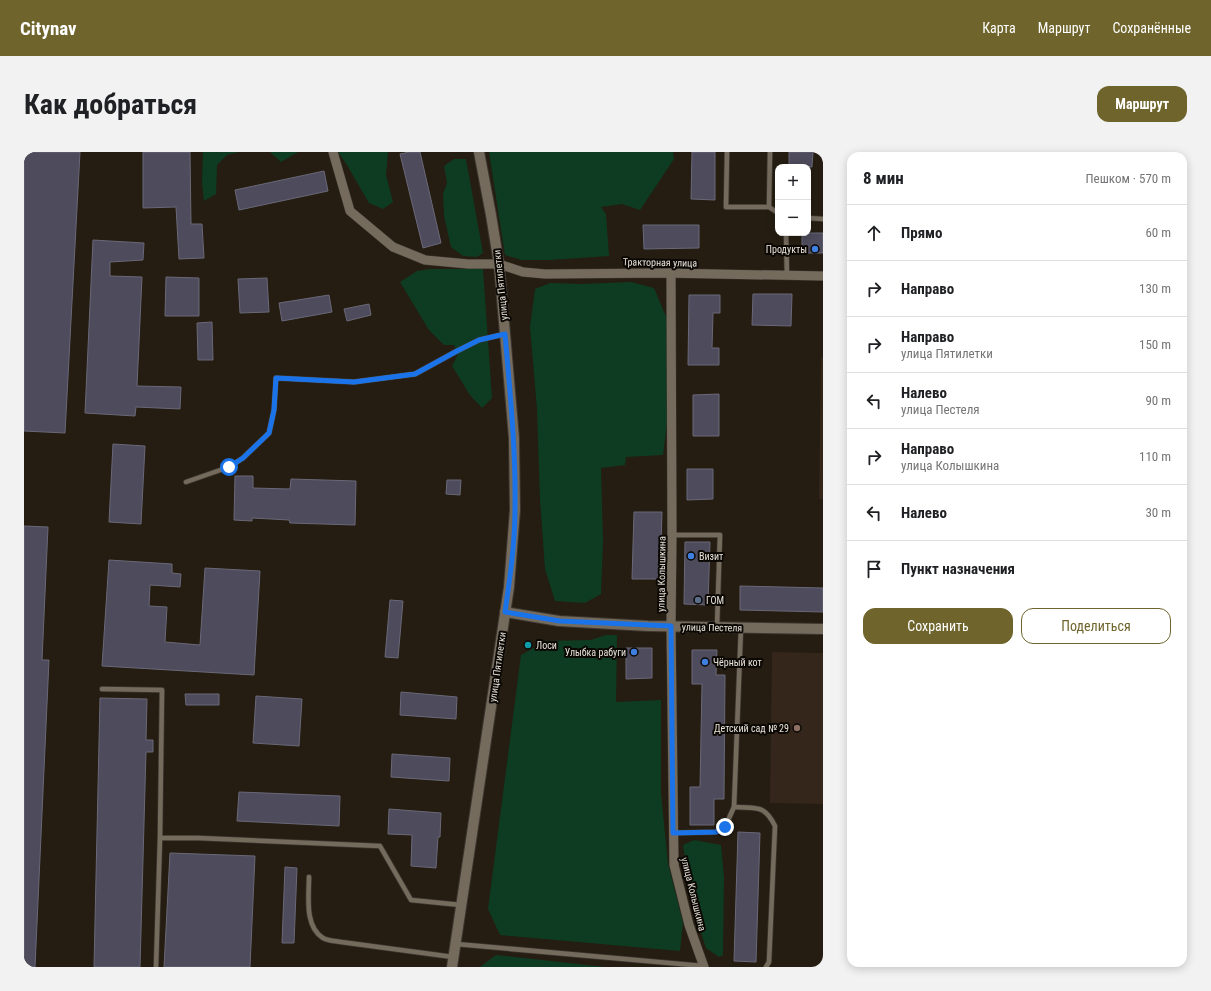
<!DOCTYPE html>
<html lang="ru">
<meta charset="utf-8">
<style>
body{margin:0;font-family:"Roboto Condensed",sans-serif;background:#f2f2f2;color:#202124}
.controls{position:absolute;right:12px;top:12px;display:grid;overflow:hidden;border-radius:8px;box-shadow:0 2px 10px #0003}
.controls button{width:36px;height:36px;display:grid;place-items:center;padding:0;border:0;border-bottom:1px solid #e0e0e0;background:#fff;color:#202124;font:20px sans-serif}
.stop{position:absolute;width:12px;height:12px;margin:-9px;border:3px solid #1a73e8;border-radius:50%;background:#fff}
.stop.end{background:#1a73e8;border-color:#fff;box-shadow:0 1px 4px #0008}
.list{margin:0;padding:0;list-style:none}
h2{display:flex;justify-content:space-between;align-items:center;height:52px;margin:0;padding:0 16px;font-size:17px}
h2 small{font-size:13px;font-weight:400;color:#757577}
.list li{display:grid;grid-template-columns:26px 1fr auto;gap:12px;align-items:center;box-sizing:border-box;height:56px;padding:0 16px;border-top:1px solid #e0e0e0}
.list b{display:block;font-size:15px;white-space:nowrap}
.list p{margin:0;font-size:13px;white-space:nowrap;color:#757577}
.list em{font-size:13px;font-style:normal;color:#757577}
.actions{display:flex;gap:8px;padding:12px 16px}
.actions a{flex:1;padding:9px 0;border:1px solid #6f652c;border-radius:12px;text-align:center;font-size:14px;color:#6f652c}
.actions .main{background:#6f652c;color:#fff}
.icon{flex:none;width:22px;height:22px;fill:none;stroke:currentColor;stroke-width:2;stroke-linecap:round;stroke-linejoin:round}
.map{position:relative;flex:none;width:799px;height:815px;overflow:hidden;border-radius:12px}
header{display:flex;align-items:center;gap:24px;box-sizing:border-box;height:56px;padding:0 20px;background:#6f652c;color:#fff}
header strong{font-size:19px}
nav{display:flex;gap:22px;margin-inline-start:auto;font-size:14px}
.intro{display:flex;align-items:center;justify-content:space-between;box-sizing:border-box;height:96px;padding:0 24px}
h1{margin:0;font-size:28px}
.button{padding:10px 18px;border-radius:12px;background:#6f652c;color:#fff;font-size:14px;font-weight:700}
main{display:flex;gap:24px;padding:0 24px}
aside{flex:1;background:#fff;border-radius:12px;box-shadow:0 2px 10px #0003}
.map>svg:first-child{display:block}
.education{fill:#34261a}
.green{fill:#0d3c22}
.building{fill:#4e4c5c;stroke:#6a6878}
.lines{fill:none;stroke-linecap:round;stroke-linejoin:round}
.lane-casing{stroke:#3e3731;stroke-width:6}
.street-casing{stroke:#3e3731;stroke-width:10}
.secondary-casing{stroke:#3e3731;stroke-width:12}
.lane{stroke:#756b5d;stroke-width:4.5}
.street{stroke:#756b5d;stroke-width:9}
.secondary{stroke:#756b5d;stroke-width:10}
.route{stroke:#1a73e8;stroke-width:5}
.shop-dot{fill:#3f7fe0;stroke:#0b0804;stroke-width:1.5}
.service-dot{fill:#5c6f8a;stroke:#0b0804;stroke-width:1.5}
.culture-dot{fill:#0f9aa8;stroke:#0b0804;stroke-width:1.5}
.education-dot{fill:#8d6e63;stroke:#0b0804;stroke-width:1.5}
.labels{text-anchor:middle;stroke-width:4;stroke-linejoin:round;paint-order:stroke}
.poi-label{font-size:10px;fill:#e8e2da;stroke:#0b0804;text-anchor:start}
.street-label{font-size:10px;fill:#e8e2da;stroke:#0b0804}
</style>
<header>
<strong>Citynav</strong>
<nav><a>Карта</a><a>Маршрут</a><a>Сохранённые</a></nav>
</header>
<div class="intro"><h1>Как добраться</h1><a class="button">Маршрут</a></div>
<main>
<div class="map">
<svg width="799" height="815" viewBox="0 0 799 815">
<rect width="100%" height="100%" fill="#251d11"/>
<g class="education">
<path d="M 797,205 L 799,205 L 799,347 L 795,347 Z"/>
<path d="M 748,500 L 799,501 L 799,652 L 746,651 Z"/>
</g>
<g class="green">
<path d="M 179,0 L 215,0 L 203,3 L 193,13 L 192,42 L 180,49 L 178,31 Z"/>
<path d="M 246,0 L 274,0 L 257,10 Z"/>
<path d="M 314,0 L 364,0 L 362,23 L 369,50 L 359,57 L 345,51 L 323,13 Z"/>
<path d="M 465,0 L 649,0 L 650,7 L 616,58 L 598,52 L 577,55 L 582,62 L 585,104 L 526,108 L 498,108 L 481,103 Z"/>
<path d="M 430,7 L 442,7 L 459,101 L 453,105 L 439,104 L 427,95 L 420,64 L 419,42 L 423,31 L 420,14 Z"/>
<path d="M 406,117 L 459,117 L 468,246 L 458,256 L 446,243 L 428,214 L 434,202 L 430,193 L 420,193 L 405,178 L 376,130 L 393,119 Z"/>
<path d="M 607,130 L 630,136 L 643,167 L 643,272 L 639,303 L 602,305 L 601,313 L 577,316 L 579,389 L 577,442 L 561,451 L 531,449 L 521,417 L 516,347 L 513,257 L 506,175 L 511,137 L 526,131 L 557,132 Z"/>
<path d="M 582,483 L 593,483 L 592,550 L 637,548 L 637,641 L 644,712 L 659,771 L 656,799 L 476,783 L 464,757 L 497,503 L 522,489 L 567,488 Z"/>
<path d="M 670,688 L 697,693 L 700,725 L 699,803 L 695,805 L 682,796 L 668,753 L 659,693 Z"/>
<path d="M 472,803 L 581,815 L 456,815 Z"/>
</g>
<g class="building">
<path d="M 0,0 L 56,0 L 41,281 L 0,279 Z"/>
<path d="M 119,0 L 166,0 L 167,72 L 178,72 L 180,106 L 155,107 L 152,55 L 119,56 Z"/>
<path d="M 385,0 L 396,0 L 417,91 L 399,96 L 376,2 Z"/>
<path d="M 668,0 L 691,0 L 691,48 L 667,47 Z"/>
<path d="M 765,0 L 789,0 L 788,15 L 765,15 Z"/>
<path d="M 300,19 L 304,39 L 215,58 L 211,38 Z"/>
<path d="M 619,73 L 675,73 L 675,96 L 620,97 Z"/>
<rect x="778" y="81" width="21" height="20"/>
<path d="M 69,88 L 120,91 L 119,108 L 86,110 L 86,124 L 118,125 L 113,234 L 157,235 L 156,257 L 112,255 L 111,264 L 61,261 Z"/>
<path d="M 142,125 L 175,126 L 175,164 L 141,164 Z"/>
<path d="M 243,126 L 245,160 L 216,161 L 214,127 Z"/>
<path d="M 729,142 L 768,142 L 767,174 L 728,173 Z"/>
<path d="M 305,143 L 308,160 L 258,169 L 255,151 Z"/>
<path d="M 665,143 L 696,143 L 696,161 L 689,161 L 688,196 L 695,196 L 695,213 L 664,213 Z"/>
<path d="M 345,152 L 347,163 L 323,169 L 320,157 Z"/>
<path d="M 188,170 L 189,208 L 174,208 L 173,171 Z"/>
<path d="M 695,242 L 695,284 L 669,284 L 669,243 Z"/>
<path d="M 89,292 L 121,294 L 117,372 L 85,370 Z"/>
<path d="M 663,317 L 689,317 L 689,347 L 663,348 Z"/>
<path d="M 211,324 L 229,324 L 229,336 L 266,337 L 267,327 L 332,329 L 331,373 L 266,371 L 265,368 L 228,366 L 228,369 L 210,368 Z"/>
<path d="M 423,328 L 437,328 L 436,343 L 422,342 Z"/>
<path d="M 610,360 L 638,360 L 636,427 L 608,427 Z"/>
<path d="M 0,374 L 24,375 L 18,508 L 25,508 L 11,815 L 0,815 Z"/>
<path d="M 661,390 L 686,390 L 684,453 L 660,452 Z"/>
<path d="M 85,408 L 148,412 L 148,421 L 157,422 L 156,435 L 126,433 L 125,454 L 143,455 L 141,490 L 176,493 L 181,416 L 236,419 L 230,523 L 78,514 Z"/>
<path d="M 716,434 L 799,436 L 799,460 L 716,458 Z"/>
<path d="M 366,448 L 379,449 L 374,506 L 361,505 Z"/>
<path d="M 602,496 L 628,496 L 628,526 L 602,527 Z"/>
<path d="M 668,498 L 693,498 L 692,523 L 701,523 L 700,647 L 690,647 L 690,673 L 666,673 L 666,635 L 676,635 L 678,532 L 668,532 Z"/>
<path d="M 377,540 L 433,545 L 432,567 L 376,563 Z"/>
<path d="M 161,542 L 195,542 L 195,553 L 162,553 Z"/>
<path d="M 232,544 L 278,547 L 275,594 L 229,591 Z"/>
<path d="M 76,546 L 123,547 L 122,588 L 129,588 L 129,600 L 122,600 L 116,815 L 70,815 Z"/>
<path d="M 368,602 L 426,606 L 425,629 L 367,625 Z"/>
<path d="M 215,640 L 316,644 L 315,674 L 213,669 Z"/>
<path d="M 365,657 L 417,661 L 416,685 L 414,685 L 412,716 L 387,714 L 388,683 L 364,682 Z"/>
<path d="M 714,680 L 736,681 L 732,810 L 710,809 Z"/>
<path d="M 146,701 L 231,704 L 226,815 L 140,815 Z"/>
<path d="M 261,715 L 273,716 L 270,791 L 258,791 Z"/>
</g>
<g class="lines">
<defs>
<g id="lane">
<path d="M 703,0 L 702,55 L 745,55"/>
<path d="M 746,0 L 745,55 L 754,61"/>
<path d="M 784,66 L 799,67"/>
<path d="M 762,81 L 763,124"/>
<path d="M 162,330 L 205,315 L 219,306 L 245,281 L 250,258 L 252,226 L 330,230 L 391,222 L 433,199 L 455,188 L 481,182"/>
<path d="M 648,383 L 696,383 L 693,475"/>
<path d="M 78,537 L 138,538 L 136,686 L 132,815"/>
<path d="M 710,655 C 733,657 740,652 751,674 L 745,810 L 742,815"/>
<path d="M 650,681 L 692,680 L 701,675 L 710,655 L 717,475"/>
<path d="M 136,686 L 174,686 L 356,694 L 387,748 L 437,753"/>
<path d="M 285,725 C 285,744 280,774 299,786 C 304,789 312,789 317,790 L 429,805"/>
<path d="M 432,792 L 679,814"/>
</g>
<g id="street">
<path d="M 309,0 L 326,59 L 369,95 L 401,108 L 444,112 L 475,112 L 499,120 L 521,122 L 641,121 L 799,124"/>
<path d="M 647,121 L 648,383 L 647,474 L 650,713 L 665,773 L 680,815"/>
</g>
<g id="secondary">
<path d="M 481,460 L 535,469 L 624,474 L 799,477"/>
<path d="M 428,815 L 485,435 L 491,358 L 490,286 L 475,112 L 467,63 L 455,0"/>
</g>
</defs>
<use href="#lane" class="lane-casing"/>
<use href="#street" class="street-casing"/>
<use href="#secondary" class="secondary-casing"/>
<use href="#lane" class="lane"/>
<use href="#street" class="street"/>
<use href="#secondary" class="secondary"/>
</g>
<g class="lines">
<path class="route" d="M 205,315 L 219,306 L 245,281 L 250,258 L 252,226 L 330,230 L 391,222 L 433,199 L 455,188 L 481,182 C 486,240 492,298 491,357 C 491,391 486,426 481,460 L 536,469 L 647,474 L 649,681 L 692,680 L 701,675"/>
</g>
<g class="shop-dot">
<circle cx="791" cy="97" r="4"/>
<circle cx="667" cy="404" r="4"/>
<circle cx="610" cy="500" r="4"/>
<circle cx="681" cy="510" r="4"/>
</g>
<circle class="service-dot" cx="674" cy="448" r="4"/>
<circle class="culture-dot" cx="504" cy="493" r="4"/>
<circle class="education-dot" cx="773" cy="576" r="4"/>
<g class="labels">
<g class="poi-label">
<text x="783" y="101" text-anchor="end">Продукты</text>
<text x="675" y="408">Визит</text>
<text x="682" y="452">ГОМ</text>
<text x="512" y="497">Лоси</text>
<text x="602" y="504" text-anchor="end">Улыбка рабуги</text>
<text x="689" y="514">Чёрный кот</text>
<text x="765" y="580" text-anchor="end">Детский сад № 29</text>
</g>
<g class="street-label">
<text transform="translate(636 110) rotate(1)" y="4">Тракторная улица</text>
<text transform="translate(476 133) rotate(-96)" y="4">улица Пятилетки</text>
<text transform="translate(637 422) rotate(-89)" y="4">улица Колышкина</text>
<text transform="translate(688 475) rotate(1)" y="4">улица Пестеля</text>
<text transform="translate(473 515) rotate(-82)" y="4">улица Пятилетки</text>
<text transform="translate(670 742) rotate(76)" y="4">улица Колышкина</text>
</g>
</g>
</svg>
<div class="controls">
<button>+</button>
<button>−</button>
</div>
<div class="stop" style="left:205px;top:315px"></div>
<div class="stop end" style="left:701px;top:675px"></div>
</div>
<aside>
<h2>8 мин<small>Пешком · 570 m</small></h2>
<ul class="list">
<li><svg class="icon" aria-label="ahead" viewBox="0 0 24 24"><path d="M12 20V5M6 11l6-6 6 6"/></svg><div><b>Прямо</b></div><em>60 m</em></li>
<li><svg class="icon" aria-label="right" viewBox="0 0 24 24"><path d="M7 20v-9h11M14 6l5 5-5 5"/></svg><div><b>Направо</b></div><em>130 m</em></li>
<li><svg class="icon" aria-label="right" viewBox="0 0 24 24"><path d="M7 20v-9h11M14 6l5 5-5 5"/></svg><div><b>Направо</b><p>улица Пятилетки</p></div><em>150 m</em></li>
<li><svg class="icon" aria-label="left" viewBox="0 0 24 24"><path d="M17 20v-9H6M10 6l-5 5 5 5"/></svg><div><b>Налево</b><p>улица Пестеля</p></div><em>90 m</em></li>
<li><svg class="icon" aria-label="right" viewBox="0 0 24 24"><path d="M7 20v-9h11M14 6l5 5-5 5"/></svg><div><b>Направо</b><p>улица Колышкина</p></div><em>110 m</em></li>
<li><svg class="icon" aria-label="left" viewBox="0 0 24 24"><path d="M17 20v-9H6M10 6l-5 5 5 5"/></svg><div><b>Налево</b></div><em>30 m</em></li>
<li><svg class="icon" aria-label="arrive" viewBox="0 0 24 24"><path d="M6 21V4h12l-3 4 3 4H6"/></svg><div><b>Пункт назначения</b></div></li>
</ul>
<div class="actions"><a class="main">Сохранить</a><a>Поделиться</a></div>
</aside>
</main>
